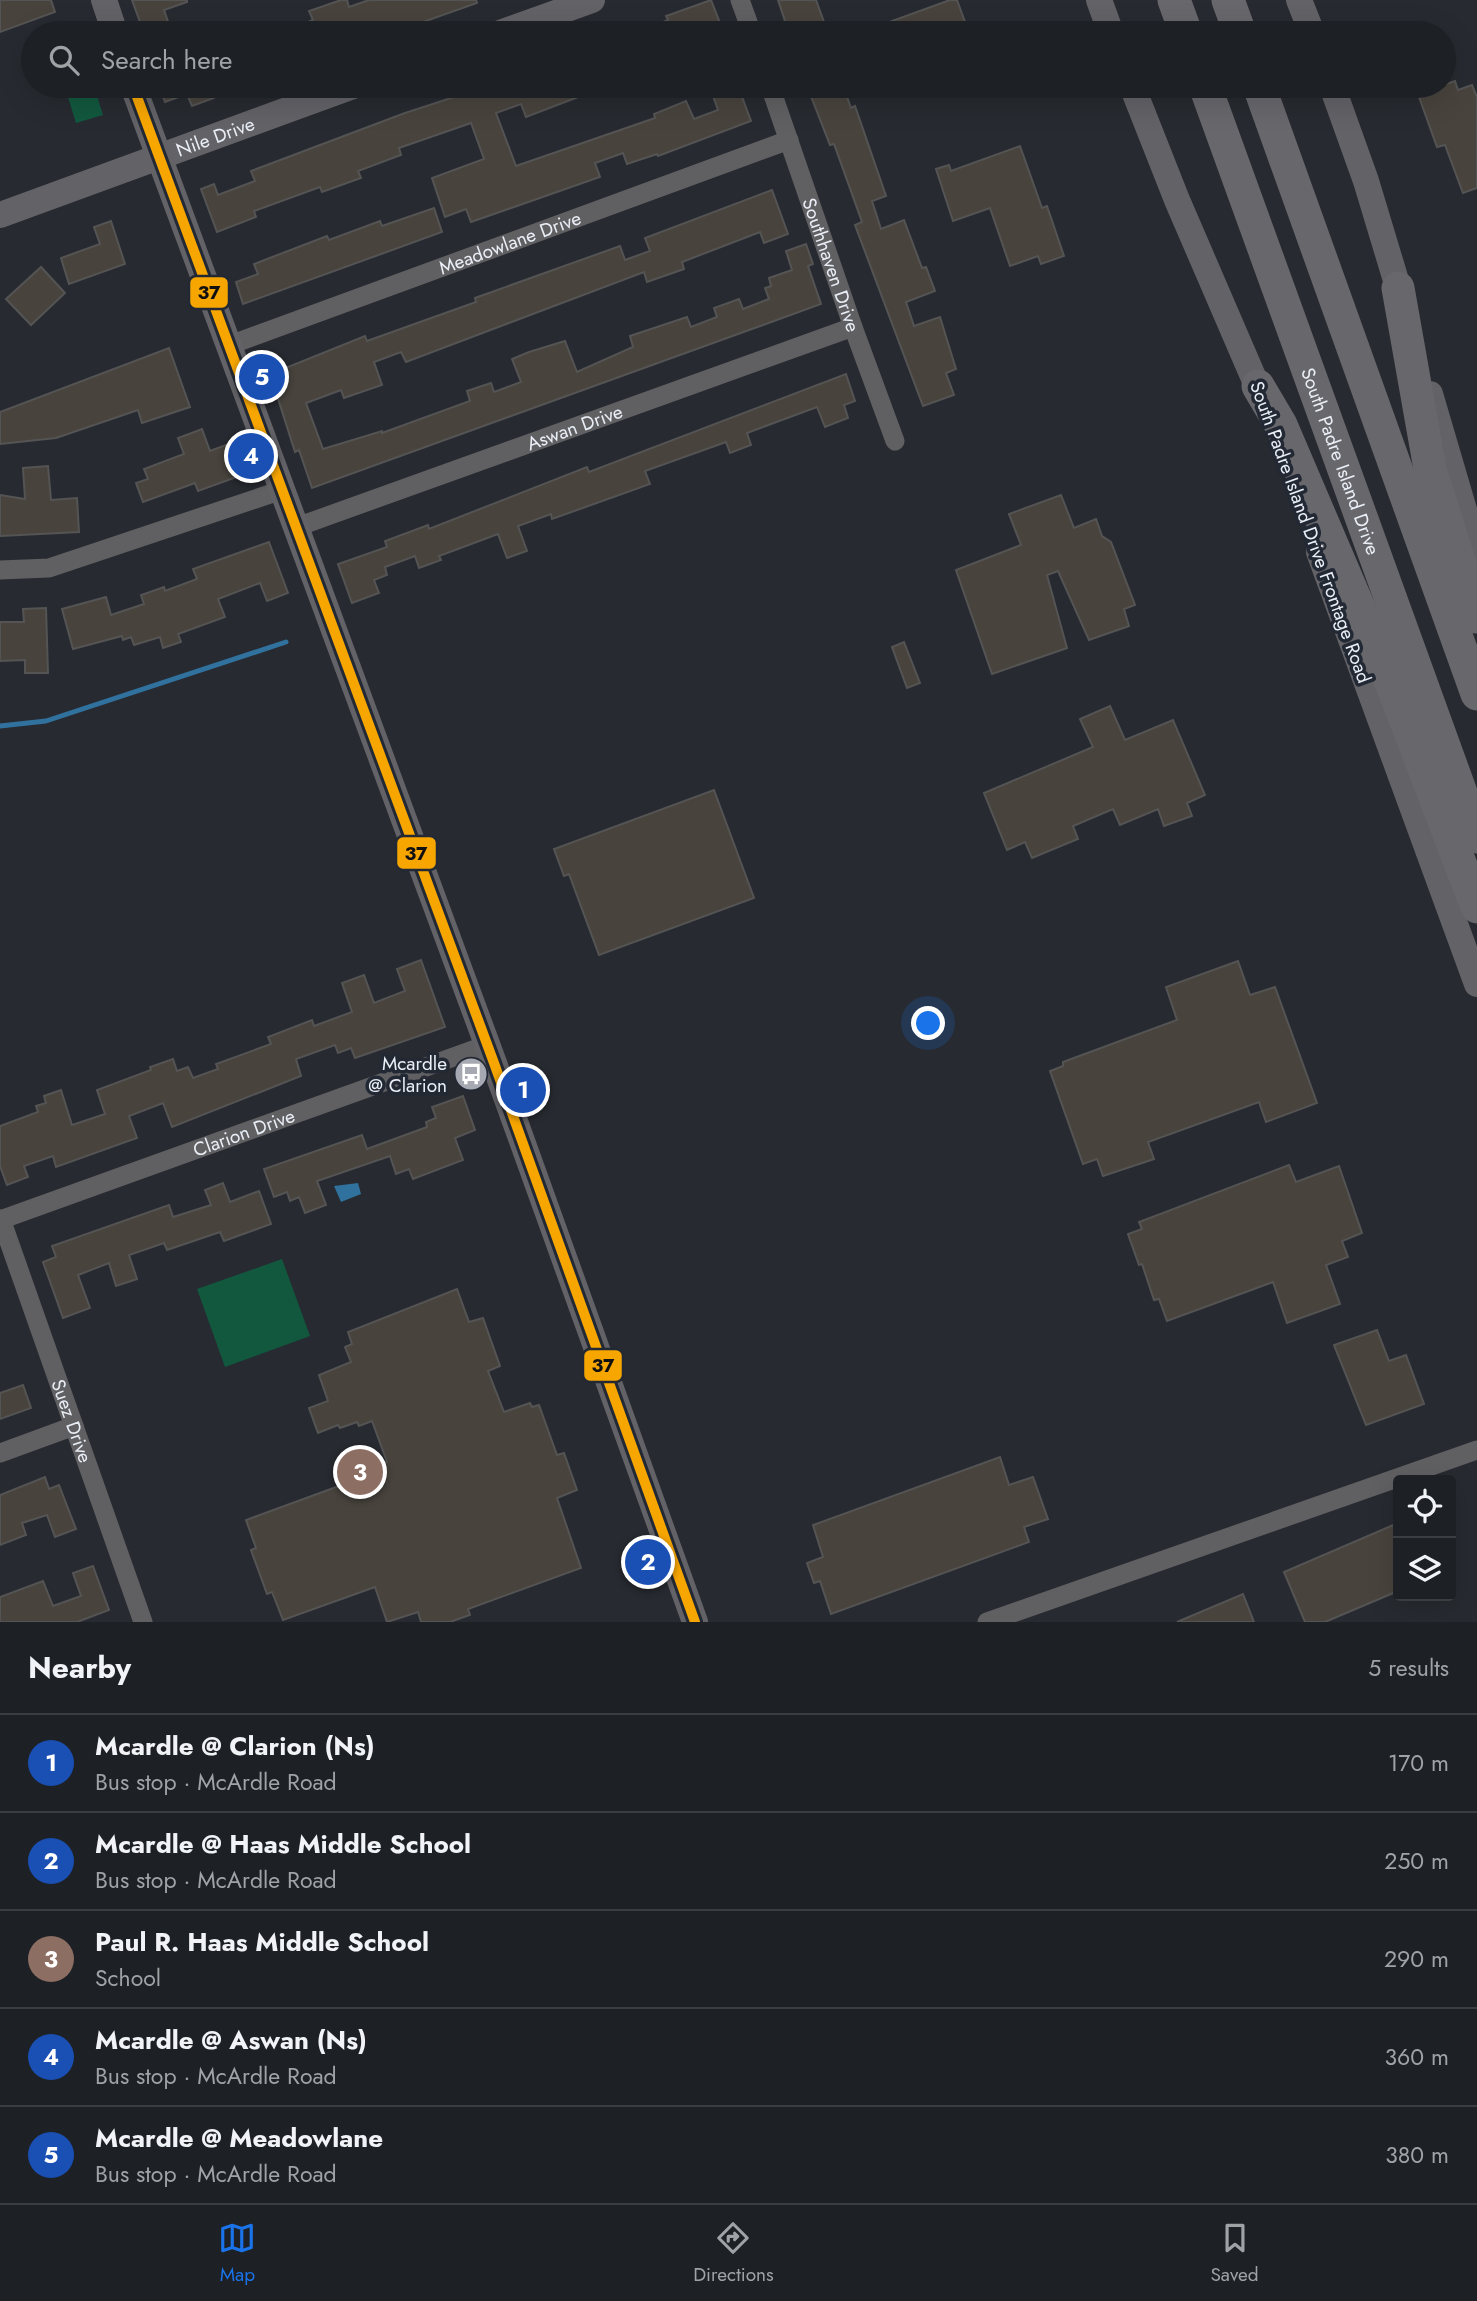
<!DOCTYPE html>
<meta charset="utf-8">
<style>
body{margin:0;font-family:Jost,sans-serif;background:#25282c;color:#f1f3f6}
.controls{position:absolute;right:21px;bottom:21px;display:grid;overflow:hidden;border-radius:7px;box-shadow:0 7px 28px #0002}
.controls button{width:63px;height:63px;display:grid;place-items:center;padding:0;border:0;border-bottom:2px solid #3b3e41;background:#1d2024;color:#f1f3f6;font:35px sans-serif}
.you{position:absolute;left:929px;top:1024px;width:24px;height:24px;margin:-18px;border:5px solid #fff;border-radius:50%;background:#1a73e8;box-shadow:0 0 0 10px #1a73e833}
.badge{display:grid;place-items:center;width:46px;height:46px;border-radius:50%;background:#1a73e8;color:#fff;font-size:23px;font-weight:700}
.pin{position:absolute;translate:-50% -50%;border:4px solid #fff;box-shadow:0 2px 7px #0006}
.list{margin:0;padding:0;list-style:none}
h2{display:flex;justify-content:space-between;align-items:center;height:91px;margin:0;padding:0 28px;font-size:30px}
h2 small{font-size:23px;font-weight:400;color:#a0a3a6}
.list li{display:grid;grid-template-columns:46px 1fr auto;gap:21px;align-items:center;box-sizing:border-box;height:98px;padding:0 28px;border-top:2px solid #3b3e41}
.list b{display:block;font-size:26px;white-space:nowrap}
.list p{margin:0;font-size:23px;white-space:nowrap;color:#a0a3a6}
.list em{font-size:23px;font-style:normal;color:#a0a3a6}
.icon{flex:none;width:38px;height:38px;fill:none;stroke:currentColor;stroke-width:2;stroke-linecap:round;stroke-linejoin:round}
.map{position:relative;flex:none;width:1477px;height:1622px;overflow:hidden}
.search{position:absolute;background:#1d2024;box-shadow:0 7px 28px #0002;left:21px;right:21px;top:21px;height:77px;display:flex;align-items:center;gap:18px;box-sizing:border-box;padding:0 24px;border-radius:38px;color:#a0a3a6;font-size:26px}
.sheet{height:581px;background:#1d2024}
nav{display:flex;justify-content:space-around;align-items:center;box-sizing:border-box;height:98px;border-top:2px solid #3b3e41;background:#1d2024;font-size:19px;color:#a0a3a6}
nav a{display:grid;justify-items:center;gap:4px}
nav .on{color:#1a73e8}
.map>svg:first-child{display:block}
.green{fill:#12583f}
.water{fill:#30719e}
.lines{fill:none;stroke-linecap:round;stroke-linejoin:round}
.stream{stroke:#30719e;stroke-width:5}
.building{fill:#48433d;stroke:#555454;stroke-width:2}
.street{stroke:#606063;stroke-width:19}
.secondary{stroke:#626267;stroke-width:26}
.highway{stroke:#68676c;stroke-width:33}
.bus-1-casing{stroke:#232934;stroke-width:16}
.bus-1{stroke:#f7a600;stroke-width:10}
.labels{text-anchor:middle;stroke-width:7;stroke-linejoin:round;paint-order:stroke}
.street-label{font-size:19px;fill:#eaeef6;stroke:#232934}
.poi-label{font-size:19px;fill:#eaeef6;stroke:#232934;text-anchor:end}
.line-badge{stroke:#232934;stroke-width:2.5}
.pale-badge-label{font-size:19px;text-anchor:middle;font-weight:bold;fill:#111}
</style>
<div class="map">
<svg width="1477" height="1622" viewBox="0 0 1477 1622">
<rect width="100%" height="100%" fill="#272a30"/>
<g class="green">
<path d="M 94,86 L 103,115 L 76,123 L 67,94 Z"/>
<path d="M 282,1259 L 310,1336 L 225,1367 L 197,1289 Z"/>
</g>
<path class="water" d="M 358,1183 L 361,1194 L 341,1202 L 334,1186 Z"/>
<g class="lines">
<path class="stream" d="M 0,726 L 46,721 L 286,642"/>
</g>
<g class="building">
<path d="M 0,0 L 51,0 L 55,12 L 0,32 Z"/>
<path d="M 132,0 L 187,0 L 187,2 L 164,10 L 172,33 L 144,33 Z"/>
<path d="M 341,0 L 347,0 L 349,7 L 369,0 L 476,0 L 477,3 L 392,33 L 281,33 L 313,20 L 309,11 Z"/>
<path d="M 711,0 L 720,23 L 709,27 L 711,33 L 637,33 L 668,20 L 666,16 Z"/>
<path d="M 778,0 L 816,0 L 828,33 L 789,33 Z"/>
<path d="M 950,0 L 957,0 L 969,33 L 893,33 L 889,22 Z"/>
<path d="M 1455,81 L 1458,90 L 1472,85 L 1477,97 L 1477,188 L 1463,193 L 1445,145 L 1437,147 L 1418,94 Z"/>
<path d="M 159,86 L 210,86 L 214,98 L 192,106 L 187,94 L 165,102 Z"/>
<path d="M 488,86 L 607,86 L 526,117 L 521,104 L 496,113 L 516,166 L 655,118 L 654,114 L 686,101 L 694,119 L 718,110 L 711,90 L 721,86 L 738,86 L 751,121 L 658,156 L 657,154 L 627,164 L 623,153 L 595,163 L 600,177 L 471,222 L 466,209 L 445,217 L 432,178 L 484,159 L 471,123 L 399,148 L 401,155 L 358,171 L 361,178 L 322,192 L 320,187 L 254,211 L 256,217 L 217,232 L 201,189 L 214,184 L 218,195 L 255,181 L 251,171 L 405,113 Z"/>
<path d="M 807,86 L 843,86 L 851,108 L 855,106 L 886,196 L 872,201 L 881,229 L 904,220 L 922,268 L 926,267 L 935,291 L 906,302 L 914,326 L 940,317 L 956,369 L 946,373 L 954,395 L 923,406 L 855,225 L 862,222 L 834,144 L 830,145 Z"/>
<path d="M 1020,146 L 1042,208 L 1047,206 L 1064,256 L 1041,264 L 1038,256 L 1010,266 L 990,208 L 953,221 L 936,169 L 949,165 L 951,171 Z"/>
<path d="M 772,190 L 788,234 L 764,243 L 760,232 L 682,262 L 684,269 L 647,282 L 644,272 L 406,362 L 401,352 L 374,362 L 382,385 L 344,398 L 341,390 L 306,403 L 323,449 L 382,431 L 382,433 L 470,401 L 467,391 L 491,383 L 494,392 L 521,382 L 512,359 L 529,352 L 565,341 L 577,372 L 633,347 L 630,336 L 687,317 L 691,327 L 717,317 L 714,308 L 739,299 L 743,309 L 769,299 L 765,288 L 771,286 L 769,278 L 792,270 L 786,251 L 806,244 L 813,264 L 808,266 L 821,304 L 312,488 L 299,450 L 295,452 L 274,386 L 287,381 L 283,369 L 365,336 L 367,341 L 476,302 L 475,298 L 620,246 L 625,260 L 650,251 L 645,238 Z"/>
<path d="M 434,208 L 442,232 L 243,304 L 236,282 L 258,274 L 254,264 L 327,236 L 329,240 L 380,221 L 382,226 Z"/>
<path d="M 111,221 L 125,264 L 69,284 L 61,258 L 100,244 L 94,227 Z"/>
<path d="M 41,267 L 65,293 L 31,325 L 6,299 Z"/>
<path d="M 169,348 L 190,407 L 142,423 L 138,410 L 56,438 L 0,444 L 0,412 Z"/>
<path d="M 846,374 L 855,401 L 844,405 L 848,418 L 825,427 L 817,407 L 747,433 L 751,445 L 730,453 L 726,442 L 645,471 L 650,484 L 552,519 L 551,514 L 518,526 L 527,551 L 507,558 L 498,534 L 439,556 L 441,560 L 419,568 L 415,556 L 385,567 L 387,575 L 374,580 L 379,593 L 352,603 L 338,564 L 387,547 L 385,541 L 428,525 L 429,529 L 587,467 L 589,472 Z"/>
<path d="M 202,429 L 210,451 L 234,442 L 245,474 L 198,491 L 195,483 L 143,502 L 136,483 L 148,479 L 144,469 L 184,454 L 178,438 Z"/>
<path d="M 48,466 L 51,500 L 77,498 L 79,532 L 0,536 L 0,495 L 25,499 L 23,468 Z"/>
<path d="M 1061,495 L 1074,528 L 1096,519 L 1102,536 L 1111,542 L 1135,605 L 1124,609 L 1129,626 L 1089,640 L 1058,571 L 1047,575 L 1067,648 L 992,674 L 956,570 L 1021,545 L 1009,514 Z"/>
<path d="M 269,542 L 288,593 L 267,601 L 260,583 L 218,599 L 225,617 L 178,634 L 181,642 L 163,648 L 160,637 L 134,645 L 131,637 L 123,640 L 122,636 L 73,649 L 62,609 L 106,597 L 111,615 L 144,604 L 141,595 L 164,587 L 165,591 L 197,579 L 193,569 Z"/>
<path d="M 46,608 L 48,673 L 25,673 L 25,660 L 0,661 L 0,622 L 24,622 L 23,609 Z"/>
<path d="M 904,642 L 920,683 L 907,688 L 892,647 Z"/>
<path d="M 1110,706 L 1125,740 L 1173,720 L 1205,795 L 1187,803 L 1192,816 L 1164,826 L 1158,809 L 1120,825 L 1113,809 L 1073,826 L 1078,839 L 1032,858 L 1025,842 L 1007,850 L 984,793 L 1093,747 L 1080,719 Z"/>
<path d="M 714,790 L 754,898 L 599,955 L 569,874 L 564,876 L 554,849 Z"/>
<path d="M 421,960 L 445,1027 L 355,1058 L 351,1048 L 338,1053 L 335,1045 L 296,1059 L 301,1076 L 172,1127 L 163,1103 L 129,1116 L 137,1138 L 56,1167 L 53,1156 L 24,1166 L 28,1177 L 7,1185 L 0,1166 L 0,1126 L 38,1112 L 36,1106 L 46,1103 L 44,1096 L 61,1090 L 72,1125 L 105,1114 L 97,1090 L 151,1070 L 150,1067 L 173,1059 L 177,1071 L 188,1067 L 193,1078 L 218,1069 L 216,1064 L 271,1044 L 268,1037 L 312,1020 L 314,1026 L 352,1012 L 342,983 L 364,975 L 374,1003 L 405,991 L 397,969 Z"/>
<path d="M 1238,961 L 1250,995 L 1275,987 L 1317,1103 L 1266,1122 L 1259,1102 L 1148,1142 L 1154,1159 L 1103,1176 L 1097,1159 L 1083,1164 L 1050,1071 L 1063,1066 L 1063,1062 L 1177,1020 L 1166,987 Z"/>
<path d="M 463,1096 L 475,1130 L 455,1138 L 463,1160 L 413,1179 L 409,1169 L 396,1174 L 390,1156 L 317,1181 L 326,1205 L 305,1213 L 299,1197 L 290,1201 L 287,1192 L 274,1197 L 264,1169 L 362,1135 L 367,1149 L 427,1127 L 426,1122 L 436,1118 L 432,1107 Z"/>
<path d="M 1289,1165 L 1296,1182 L 1339,1166 L 1362,1233 L 1342,1241 L 1348,1257 L 1326,1265 L 1340,1304 L 1287,1323 L 1273,1282 L 1167,1321 L 1159,1299 L 1154,1300 L 1142,1264 L 1139,1265 L 1128,1234 L 1142,1229 L 1139,1222 Z"/>
<path d="M 223,1183 L 230,1202 L 259,1191 L 271,1224 L 224,1241 L 220,1232 L 167,1250 L 164,1243 L 129,1255 L 137,1279 L 116,1286 L 109,1263 L 78,1275 L 90,1308 L 63,1318 L 43,1262 L 56,1257 L 52,1246 L 169,1205 L 173,1217 L 211,1205 L 205,1190 Z"/>
<path d="M 457,1289 L 469,1322 L 483,1318 L 500,1366 L 488,1371 L 504,1412 L 530,1403 L 532,1407 L 539,1405 L 557,1455 L 564,1453 L 577,1490 L 557,1498 L 581,1568 L 468,1609 L 470,1615 L 450,1622 L 421,1622 L 418,1612 L 387,1622 L 375,1587 L 283,1620 L 272,1592 L 267,1594 L 251,1550 L 256,1548 L 246,1520 L 380,1471 L 377,1465 L 387,1462 L 372,1421 L 359,1426 L 357,1422 L 340,1428 L 338,1425 L 318,1433 L 309,1408 L 328,1401 L 319,1375 L 351,1362 L 345,1347 L 352,1344 L 348,1332 Z"/>
<path d="M 1377,1330 L 1389,1361 L 1406,1355 L 1424,1404 L 1366,1425 L 1334,1345 Z"/>
<path d="M 23,1385 L 31,1408 L 0,1419 L 0,1393 Z"/>
<path d="M 1000,1457 L 1009,1485 L 1033,1477 L 1048,1519 L 1024,1527 L 1029,1542 L 831,1614 L 820,1581 L 814,1583 L 807,1563 L 823,1557 L 813,1525 Z"/>
<path d="M 45,1477 L 49,1489 L 59,1485 L 76,1529 L 55,1537 L 47,1515 L 22,1523 L 26,1535 L 0,1545 L 0,1495 Z"/>
<path d="M 1398,1523 L 1398,1591 L 1325,1622 L 1305,1622 L 1284,1572 Z"/>
<path d="M 93,1566 L 109,1610 L 77,1622 L 0,1622 L 0,1597 L 43,1581 L 53,1606 L 81,1596 L 73,1573 Z"/>
<path d="M 1243,1594 L 1254,1622 L 1177,1622 Z"/>
</g>
<g class="lines">
<g class="street">
<path d="M 740,0 L 752,33"/>
<path id="s1" d="M 770,86 L 853,327 L 895,441"/>
<path id="s2" d="M 230,345 L 789,140"/>
<path id="s3" d="M 294,528 L 853,327"/>
<path d="M 0,570 L 49,568 L 282,490"/>
<path id="s4" d="M 1,1219 L 143,1622"/>
<path id="s5" d="M 0,1220 L 487,1045"/>
<path d="M 0,1453 L 74,1426"/>
<path d="M 987,1622 L 1477,1450"/>
</g>
<g class="secondary">
<path d="M 104,0 L 115,33"/>
<path d="M 1099,0 L 1111,33"/>
<path d="M 1299,0 L 1312,33"/>
<path d="M 500,33 L 592,0"/>
<path d="M 133,86 L 494,1063 L 695,1622"/>
<path d="M 1132,86 L 1177,200 L 1265,404"/>
<path d="M 1332,86 L 1366,181 L 1404,307"/>
<path id="s6" d="M 0,215 L 353,86"/>
<path d="M 1430,394 L 1477,554"/>
<path d="M 1319,552 L 1477,984"/>
</g>
<g class="highway">
<path d="M 1174,0 L 1186,33"/>
<path d="M 1228,0 L 1240,33"/>
<path id="s7" d="M 1205,86 L 1477,837"/>
<path d="M 1259,86 L 1477,694"/>
<path d="M 1398,288 L 1430,469 L 1477,617"/>
<path d="M 1258,386 L 1281,425 L 1390,680 L 1477,907"/>
</g>
<defs>
<path id="bus-1" d="M 133,86 L 494,1063 L 695,1622"/>
</defs>
<use href="#bus-1" class="bus-1-casing"/>
<use href="#bus-1" class="bus-1"/>
</g>
<defs>
<symbol id="bus-disc" viewBox="-11 -11 22 22"><circle r="9.5" fill="#a6a9b1" stroke="#232934"/><path d="M-5-6H5V4H4V6H2V4H-2V6H-4V4H-5ZM-3.5-4V0h7V-4ZM-3.5 1.2v1.5H-2V1.2ZM2 1.2v1.5H3.5V1.2Z" fill="#fff"/></symbol>
</defs>
<g fill-rule="evenodd">
<use href="#bus-disc" x="452" y="1055" width="38" height="38"/>
</g>
<g class="labels">
<g class="street-label">
<text dy="7" stroke="none"><textPath href="#s6" startOffset="229">Nile Drive</textPath></text>
<text dy="7" stroke="none"><textPath href="#s2" startOffset="298">Meadowlane Drive</textPath></text>
<text dy="7" stroke="none"><textPath href="#s1" startOffset="189">Southhaven Drive</textPath></text>
<text dy="7" stroke="none"><textPath href="#s3" startOffset="298">Aswan Drive</textPath></text>
<text dy="7" stroke="none"><textPath href="#s7" startOffset="399">South Padre Island Drive</textPath></text>
<text transform="translate(1311 532) rotate(70)" y="7">South Padre Island Drive Frontage Road</text>
<text dy="7" stroke="none"><textPath href="#s5" startOffset="259">Clarion Drive</textPath></text>
<text dy="7" stroke="none"><textPath href="#s4" startOffset="214">Suez Drive</textPath></text>
</g>
<g class="poi-label">
<text x="447" y="1070">Mcardle<tspan x="447" dy="22">@ Clarion</tspan></text>
</g>
</g>
<g class="line-badge">
<rect x="189" y="276" width="40" height="33" rx="7" fill="#f7a600"/>
<rect x="396" y="836" width="41" height="34" rx="7" fill="#f7a600"/>
<rect x="583" y="1349" width="40" height="33" rx="7" fill="#f7a600"/>
</g>
<g class="pale-badge-label">
<text x="209" y="299">37</text>
<text x="416" y="860">37</text>
<text x="603" y="1372">37</text>
</g>
</svg>
<div class="controls">
<button><svg class="icon" aria-label="locate" viewBox="0 0 24 24"><circle cx="12" cy="12" r="6"/><path d="M12 2v4M12 18v4M2 12h4M18 12h4"/></svg></button>
<button><svg class="icon" aria-label="layers" viewBox="0 0 24 24"><path d="M12 4l9 5-9 5-9-5zM3 14l9 5 9-5"/></svg></button>
</div>
<div class="you"></div>
<div class="pin badge" style="left:523px;top:1090px;background:#1a4fb4">1</div>
<div class="pin badge" style="left:648px;top:1562px;background:#1a4fb4">2</div>
<div class="pin badge" style="left:360px;top:1472px;background:#8d6e63">3</div>
<div class="pin badge" style="left:251px;top:456px;background:#1a4fb4">4</div>
<div class="pin badge" style="left:262px;top:377px;background:#1a4fb4">5</div>
<div class="search"><svg class="icon" aria-label="search" viewBox="0 0 24 24"><circle cx="10" cy="10" r="6"/><path d="M15 15l6 6"/></svg>Search here</div>
</div>
<section class="sheet">
<h2>Nearby<small>5 results</small></h2>
<ul class="list">
<li><span class="badge" style="background:#1a4fb4">1</span><div><b>Mcardle @ Clarion (Ns)</b><p>Bus stop · McArdle Road</p></div><em>170 m</em></li>
<li><span class="badge" style="background:#1a4fb4">2</span><div><b>Mcardle @ Haas Middle School</b><p>Bus stop · McArdle Road</p></div><em>250 m</em></li>
<li><span class="badge" style="background:#8d6e63">3</span><div><b>Paul R. Haas Middle School</b><p>School</p></div><em>290 m</em></li>
<li><span class="badge" style="background:#1a4fb4">4</span><div><b>Mcardle @ Aswan (Ns)</b><p>Bus stop · McArdle Road</p></div><em>360 m</em></li>
<li><span class="badge" style="background:#1a4fb4">5</span><div><b>Mcardle @ Meadowlane</b><p>Bus stop · McArdle Road</p></div><em>380 m</em></li>
</ul>
</section>
<nav>
<a class="on"><svg class="icon" aria-label="map" viewBox="0 0 24 24"><path d="M3 6l6-2 6 2 6-2v14l-6 2-6-2-6 2zM9 4v14M15 6v14"/></svg>Map</a>
<a><svg class="icon" aria-label="directions" viewBox="0 0 24 24"><path d="M12 3l9 9-9 9-9-9zM9 14v-3h6M13 9l2 2-2 2"/></svg>Directions</a>
<a><svg class="icon" aria-label="saved" viewBox="0 0 24 24"><path d="M7 4h10v16l-5-4-5 4z"/></svg>Saved</a>
</nav>
